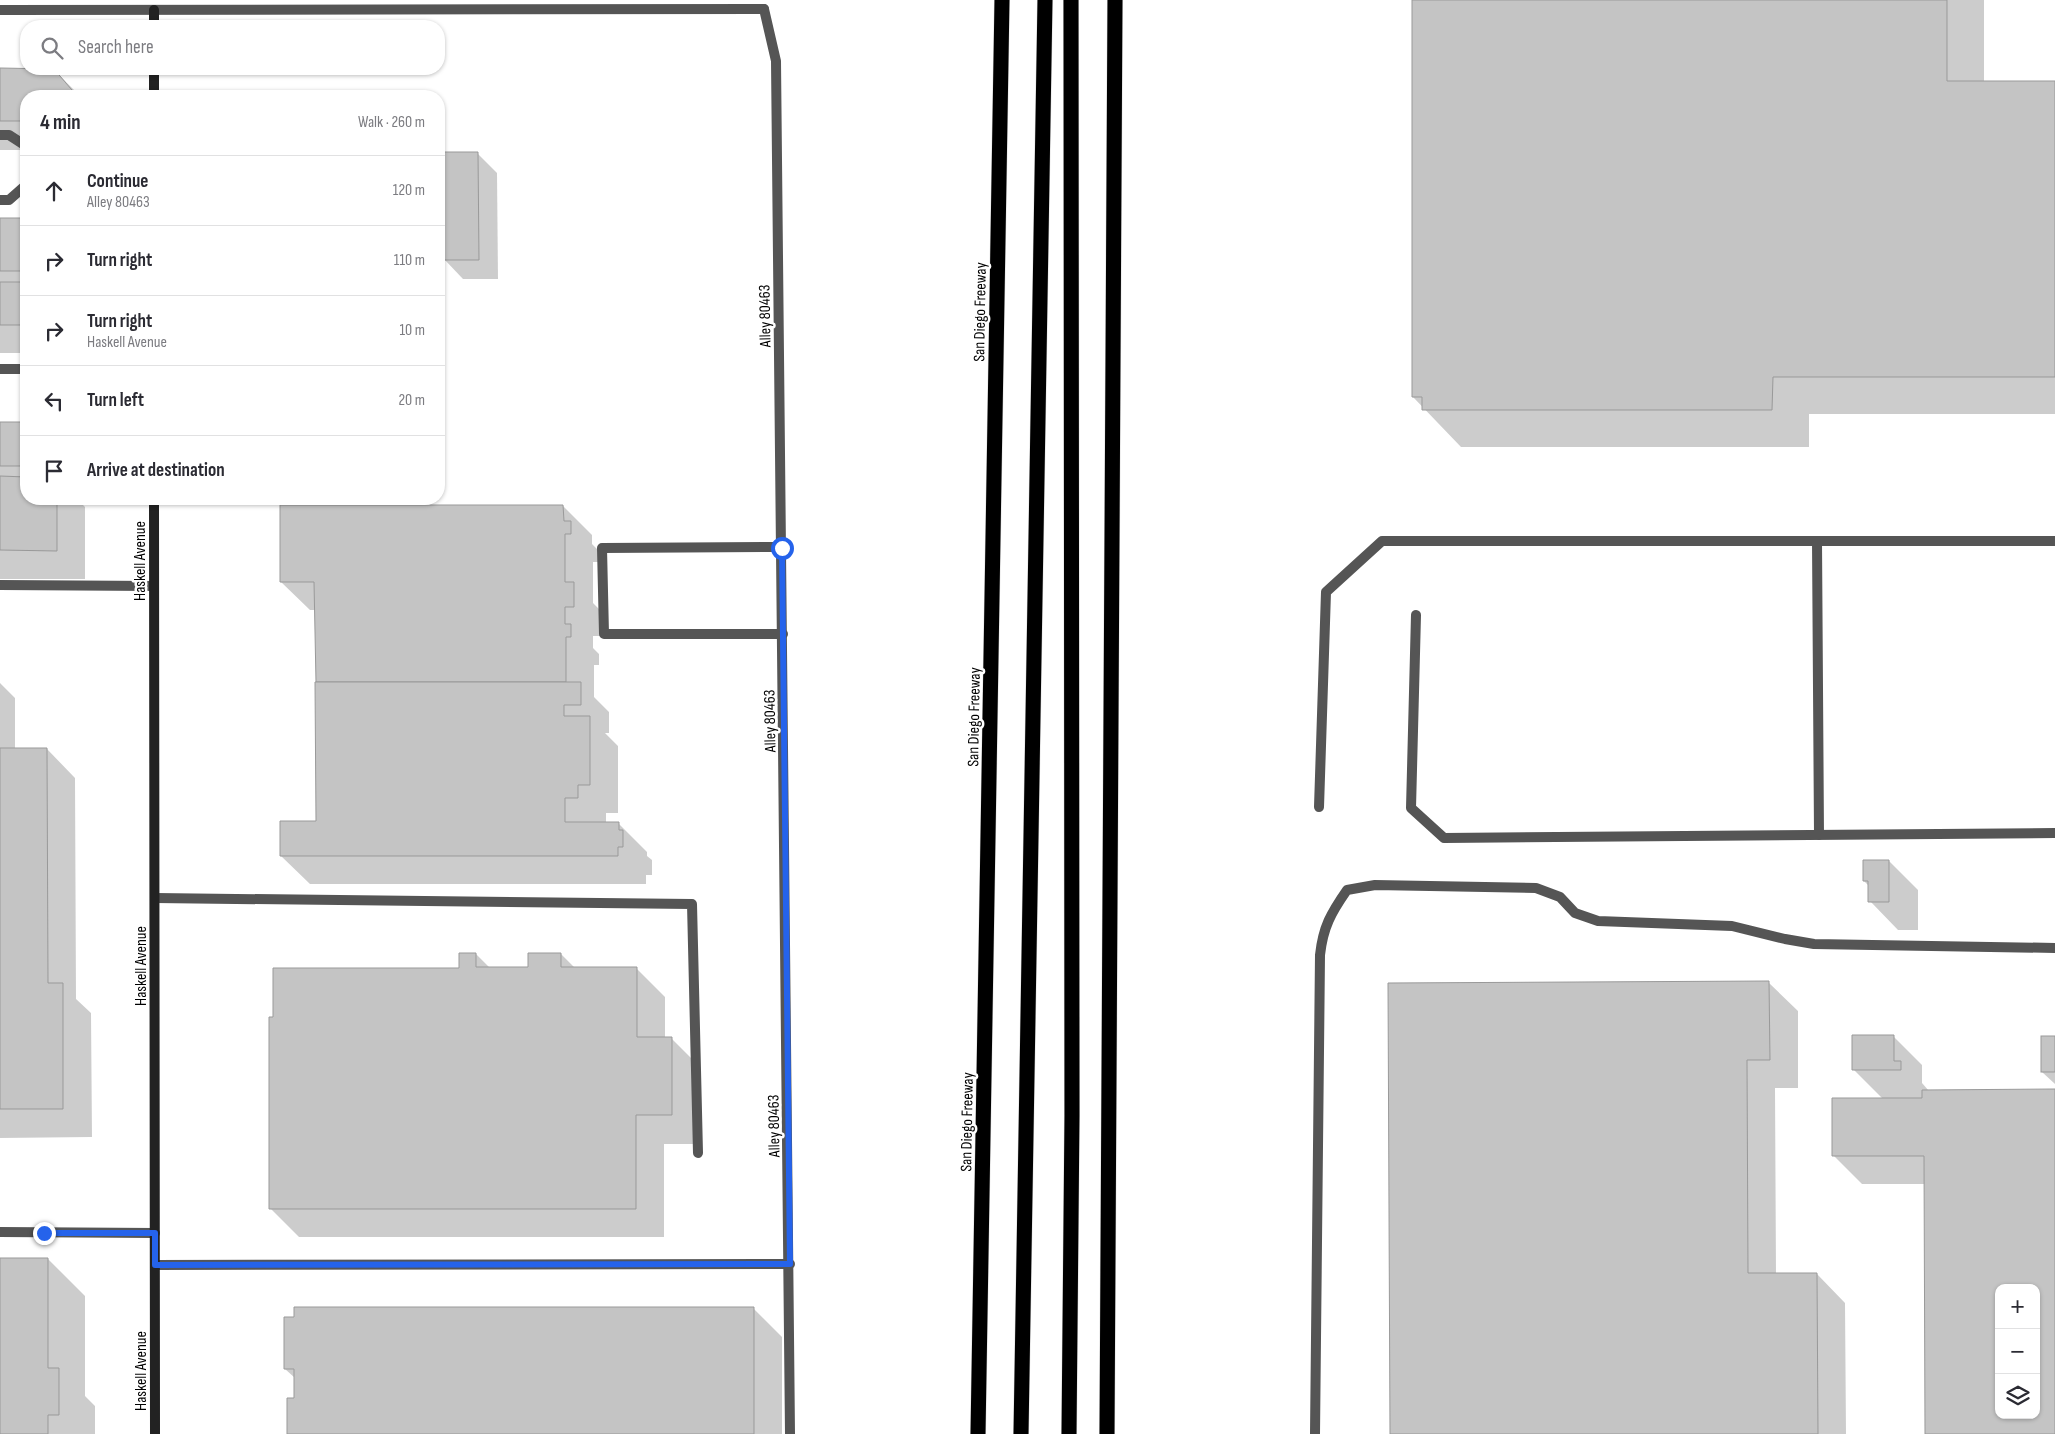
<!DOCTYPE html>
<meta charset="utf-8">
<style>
body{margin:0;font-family:"Sofia Sans Condensed",sans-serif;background:#f2f2f3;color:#2b2b33}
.controls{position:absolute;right:15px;bottom:15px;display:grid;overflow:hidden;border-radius:10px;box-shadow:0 1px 4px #0004}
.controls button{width:45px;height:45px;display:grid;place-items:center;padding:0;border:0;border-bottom:1px solid #e1e1e2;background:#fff;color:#2b2b33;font:25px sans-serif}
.stop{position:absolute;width:15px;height:15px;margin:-11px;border:4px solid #2563eb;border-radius:50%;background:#fff}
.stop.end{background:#2563eb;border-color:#fff;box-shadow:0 1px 5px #0008}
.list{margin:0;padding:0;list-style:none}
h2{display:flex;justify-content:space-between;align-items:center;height:65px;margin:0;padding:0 20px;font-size:21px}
h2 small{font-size:16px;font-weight:400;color:#7c7c81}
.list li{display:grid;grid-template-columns:32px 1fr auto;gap:15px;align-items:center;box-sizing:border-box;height:70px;padding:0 20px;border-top:1px solid #e1e1e2}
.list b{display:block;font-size:19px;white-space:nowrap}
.list p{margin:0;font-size:16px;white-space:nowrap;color:#7c7c81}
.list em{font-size:16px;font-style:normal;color:#7c7c81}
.icon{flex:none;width:28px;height:28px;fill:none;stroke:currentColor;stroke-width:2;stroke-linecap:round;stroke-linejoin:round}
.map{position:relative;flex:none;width:2055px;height:1434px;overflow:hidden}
.search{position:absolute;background:#fff;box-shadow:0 1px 4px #0004;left:20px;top:20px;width:425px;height:55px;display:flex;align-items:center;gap:12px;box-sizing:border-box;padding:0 18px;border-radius:20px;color:#7c7c81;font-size:19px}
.panel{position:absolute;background:#fff;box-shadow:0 1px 4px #0004;left:20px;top:90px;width:425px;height:415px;border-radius:20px}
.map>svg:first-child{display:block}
.shadow{fill:#0003;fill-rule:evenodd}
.building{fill:#c4c4c4;stroke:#999;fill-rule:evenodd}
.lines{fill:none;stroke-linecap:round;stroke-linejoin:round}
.highway-casing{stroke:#dbdbdb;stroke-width:16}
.lane{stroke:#555;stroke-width:10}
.street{stroke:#555;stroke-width:10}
.secondary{stroke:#222;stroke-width:10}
.highway{stroke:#000;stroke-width:15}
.route{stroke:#2563eb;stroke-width:6}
.labels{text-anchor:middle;stroke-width:5;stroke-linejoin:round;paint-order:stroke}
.street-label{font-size:16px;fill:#000;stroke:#fff}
</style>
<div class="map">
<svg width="2055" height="1434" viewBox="0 0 2055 1434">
<rect width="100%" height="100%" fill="#fff"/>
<g class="shadow">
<path d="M 1413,0 L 1984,0 L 1984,82 L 2055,82 L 2055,414 L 1809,414 L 1809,447 L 1461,447 L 1413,397 Z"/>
<path d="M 0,69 L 53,69 L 80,96 L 26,96 L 26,150 L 0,150 Z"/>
<path d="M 478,154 L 497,173 L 498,279 L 463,279 L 444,259 Z"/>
<rect x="0" y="219" width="26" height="134"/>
<path d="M 0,424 L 26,424 L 26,499 L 77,499 L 85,507 L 85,579 L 0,579 Z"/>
<path d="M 563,506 L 592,535 L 592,544 L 599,551 L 599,562 L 593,562 L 593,603 L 602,612 L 602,636 L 593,636 L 593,648 L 599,654 L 599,665 L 594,665 L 594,697 L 609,712 L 609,733 L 605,733 L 618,746 L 618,813 L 606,813 L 606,823 L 618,823 L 647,852 L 647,856 L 652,860 L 652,875 L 646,875 L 646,884 L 310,884 L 281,856 L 317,822 L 316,610 L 310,610 L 281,582 Z"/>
<path d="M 0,683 L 15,698 L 15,749 L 47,749 L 75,778 L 76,999 L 91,1013 L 92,1137 L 0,1138 Z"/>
<path d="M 1889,861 L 1918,890 L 1918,930 L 1898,930 L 1870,901 L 1869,886 L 1864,881 Z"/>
<path d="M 476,954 L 490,968 L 529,968 L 561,954 L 575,968 L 636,968 L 665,997 L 665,1038 L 671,1038 L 700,1067 L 700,1144 L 664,1144 L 664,1237 L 299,1237 L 270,1208 L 460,969 Z"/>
<path d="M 1769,983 L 1798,1011 L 1798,1088 L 1775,1088 L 1776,1274 L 1817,1274 L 1845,1303 L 1846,1434 L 1391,1434 Z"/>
<path d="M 1893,1036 L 1922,1065 L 1922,1083 L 1929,1091 L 2055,1091 L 2055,1434 L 1926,1434 L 1925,1184 L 1862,1184 L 1833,1155 L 1883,1099 L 1854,1070 ZM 1999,1288 L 2036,1288 L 2036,1415 L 1999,1415 Z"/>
<path d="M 2055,1038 L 2055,1084 L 2042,1072 Z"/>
<path d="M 0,1259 L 48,1259 L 85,1296 L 85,1396 L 95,1406 L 95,1434 L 0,1434 Z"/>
<path d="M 753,1308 L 782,1337 L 782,1434 L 288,1434 L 295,1400 L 295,1378 L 285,1369 Z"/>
</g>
<g class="building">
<path d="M 1412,0 L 1947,0 L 1947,81 L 2055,81 L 2055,377 L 1773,377 L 1772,410 L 1422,410 L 1422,397 L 1412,397 Z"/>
<path d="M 0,68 L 54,69 L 77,96 L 26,96 L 26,121 L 0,121 Z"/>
<path d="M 442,152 L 478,152 L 479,260 L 442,260 Z"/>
<rect x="0" y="218" width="26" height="53"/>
<rect x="0" y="282" width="26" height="43"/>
<rect x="0" y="422" width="26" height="44"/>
<path d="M 0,476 L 26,477 L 26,499 L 57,499 L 57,551 L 0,550 Z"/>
<path d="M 280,505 L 563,505 L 564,521 L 571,521 L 571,534 L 565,534 L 565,582 L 574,582 L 574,607 L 565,607 L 565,624 L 571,624 L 571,637 L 566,637 L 566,682 L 316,682 L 314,582 L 280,582 Z"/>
<path d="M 315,682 L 581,682 L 581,705 L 564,705 L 564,716 L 590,716 L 590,785 L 578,785 L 578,798 L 565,798 L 565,822 L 619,822 L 619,830 L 623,830 L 623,847 L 618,847 L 618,856 L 280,856 L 280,821 L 316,821 Z"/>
<path d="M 0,748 L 47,748 L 48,983 L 63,983 L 63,1109 L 0,1109 Z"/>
<path d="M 1863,860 L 1889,860 L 1889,902 L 1868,902 L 1868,881 L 1863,881 Z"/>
<path d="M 459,953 L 476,953 L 476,967 L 528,967 L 528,953 L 561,953 L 561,967 L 637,967 L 637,1037 L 672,1037 L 672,1115 L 636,1115 L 636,1209 L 269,1209 L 269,1017 L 273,1017 L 273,968 L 459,968 Z"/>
<path d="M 1769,981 L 1770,1060 L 1747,1060 L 1748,1273 L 1817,1273 L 1818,1434 L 1390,1434 L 1388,983 Z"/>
<path d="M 1852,1035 L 1894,1035 L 1894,1061 L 1901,1061 L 1901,1070 L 1852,1070 Z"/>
<rect x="2041" y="1036" width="14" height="36"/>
<path d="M 2055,1089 L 2055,1434 L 1925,1434 L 1924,1156 L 1832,1156 L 1832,1098 L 1922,1098 L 1922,1090 ZM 1999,1288 L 2036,1288 L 2036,1415 L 1999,1415 Z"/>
<path d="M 0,1258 L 48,1258 L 48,1368 L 59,1368 L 59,1415 L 48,1415 L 48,1434 L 0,1434 Z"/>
<path d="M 294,1307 L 754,1307 L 754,1434 L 287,1434 L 287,1398 L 294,1398 L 294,1369 L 284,1369 L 284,1317 L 294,1317 Z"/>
</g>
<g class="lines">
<defs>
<g id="highway">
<path d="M 978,1434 L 1002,0"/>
<path d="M 1021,1434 L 1045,0"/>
<path d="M 1069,1434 L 1072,1115 L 1071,0"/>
<path d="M 1107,1434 L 1115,0"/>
</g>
</defs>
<use href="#highway" class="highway-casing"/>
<g class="lane">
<path d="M 764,9 L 776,61 L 790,1434"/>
<path d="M 0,135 L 9,135 L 26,146"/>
<path d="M 0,200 L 9,200 L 26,185"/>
<path d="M 0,369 L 26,369"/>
<path d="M 1817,541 L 1819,835"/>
<path d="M 782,547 L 602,548 L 604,634 L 783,634"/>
<path d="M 0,585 L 154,586"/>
<path d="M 1416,615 L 1411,808 L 1444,838 L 2055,833"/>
<path d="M 1319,807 L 1326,592 L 1382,541 L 2055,541"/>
<path d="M 155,898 L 692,904 L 698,1153"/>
<path d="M 0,1232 L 155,1233"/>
<path d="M 155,1265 L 790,1264"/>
<path d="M 1315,1434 L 1320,955 C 1323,927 1331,913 1347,890 L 1375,885 L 1536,888 L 1560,897 L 1575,913 L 1598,921 L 1732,926 L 1785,939 L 1814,944 L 2055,948"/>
</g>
<path class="street" d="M 0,10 L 764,9"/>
<g class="secondary">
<path d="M 154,10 L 154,26"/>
<path d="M 154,69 L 154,96"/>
<path d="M 154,499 L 155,1434"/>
</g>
<use href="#highway" class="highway"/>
</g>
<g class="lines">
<path class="route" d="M 44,1233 L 155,1233 L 155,1265 L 790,1264 L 782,548"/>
</g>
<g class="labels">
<g class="street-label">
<text transform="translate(979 312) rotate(-89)" y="6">San Diego Freeway</text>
<text transform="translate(764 316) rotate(-91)" y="6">Alley 80463</text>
<text transform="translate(139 561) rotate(-90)" y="6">Haskell Avenue</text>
<text transform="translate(973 717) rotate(-89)" y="6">San Diego Freeway</text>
<text transform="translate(769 721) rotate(-91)" y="6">Alley 80463</text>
<text transform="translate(140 966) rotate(-90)" y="6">Haskell Avenue</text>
<text transform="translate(966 1122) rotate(-89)" y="6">San Diego Freeway</text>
<text transform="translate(773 1126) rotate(-91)" y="6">Alley 80463</text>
<text transform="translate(140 1371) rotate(-90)" y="6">Haskell Avenue</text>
</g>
</g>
</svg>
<div class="controls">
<button>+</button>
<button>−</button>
<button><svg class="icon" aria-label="layers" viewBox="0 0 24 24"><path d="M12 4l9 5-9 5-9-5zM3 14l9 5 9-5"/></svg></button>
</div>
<div class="stop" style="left:782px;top:548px"></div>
<div class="stop end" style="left:44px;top:1233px"></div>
<div class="search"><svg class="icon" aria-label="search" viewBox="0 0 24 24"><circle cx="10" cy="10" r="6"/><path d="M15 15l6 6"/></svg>Search here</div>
<section class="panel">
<h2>4 min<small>Walk · 260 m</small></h2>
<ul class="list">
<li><svg class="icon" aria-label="ahead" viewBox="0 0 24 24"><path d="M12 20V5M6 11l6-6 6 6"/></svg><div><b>Continue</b><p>Alley 80463</p></div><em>120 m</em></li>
<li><svg class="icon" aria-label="right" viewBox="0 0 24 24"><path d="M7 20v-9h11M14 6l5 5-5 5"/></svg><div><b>Turn right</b></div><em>110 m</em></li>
<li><svg class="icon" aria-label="right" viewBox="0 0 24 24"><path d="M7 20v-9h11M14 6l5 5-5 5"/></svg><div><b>Turn right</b><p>Haskell Avenue</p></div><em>10 m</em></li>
<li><svg class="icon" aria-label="left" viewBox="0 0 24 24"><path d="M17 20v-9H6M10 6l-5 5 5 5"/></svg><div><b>Turn left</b></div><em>20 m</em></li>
<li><svg class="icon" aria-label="arrive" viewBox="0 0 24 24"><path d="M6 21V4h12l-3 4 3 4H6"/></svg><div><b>Arrive at destination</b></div></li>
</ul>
</section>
</div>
